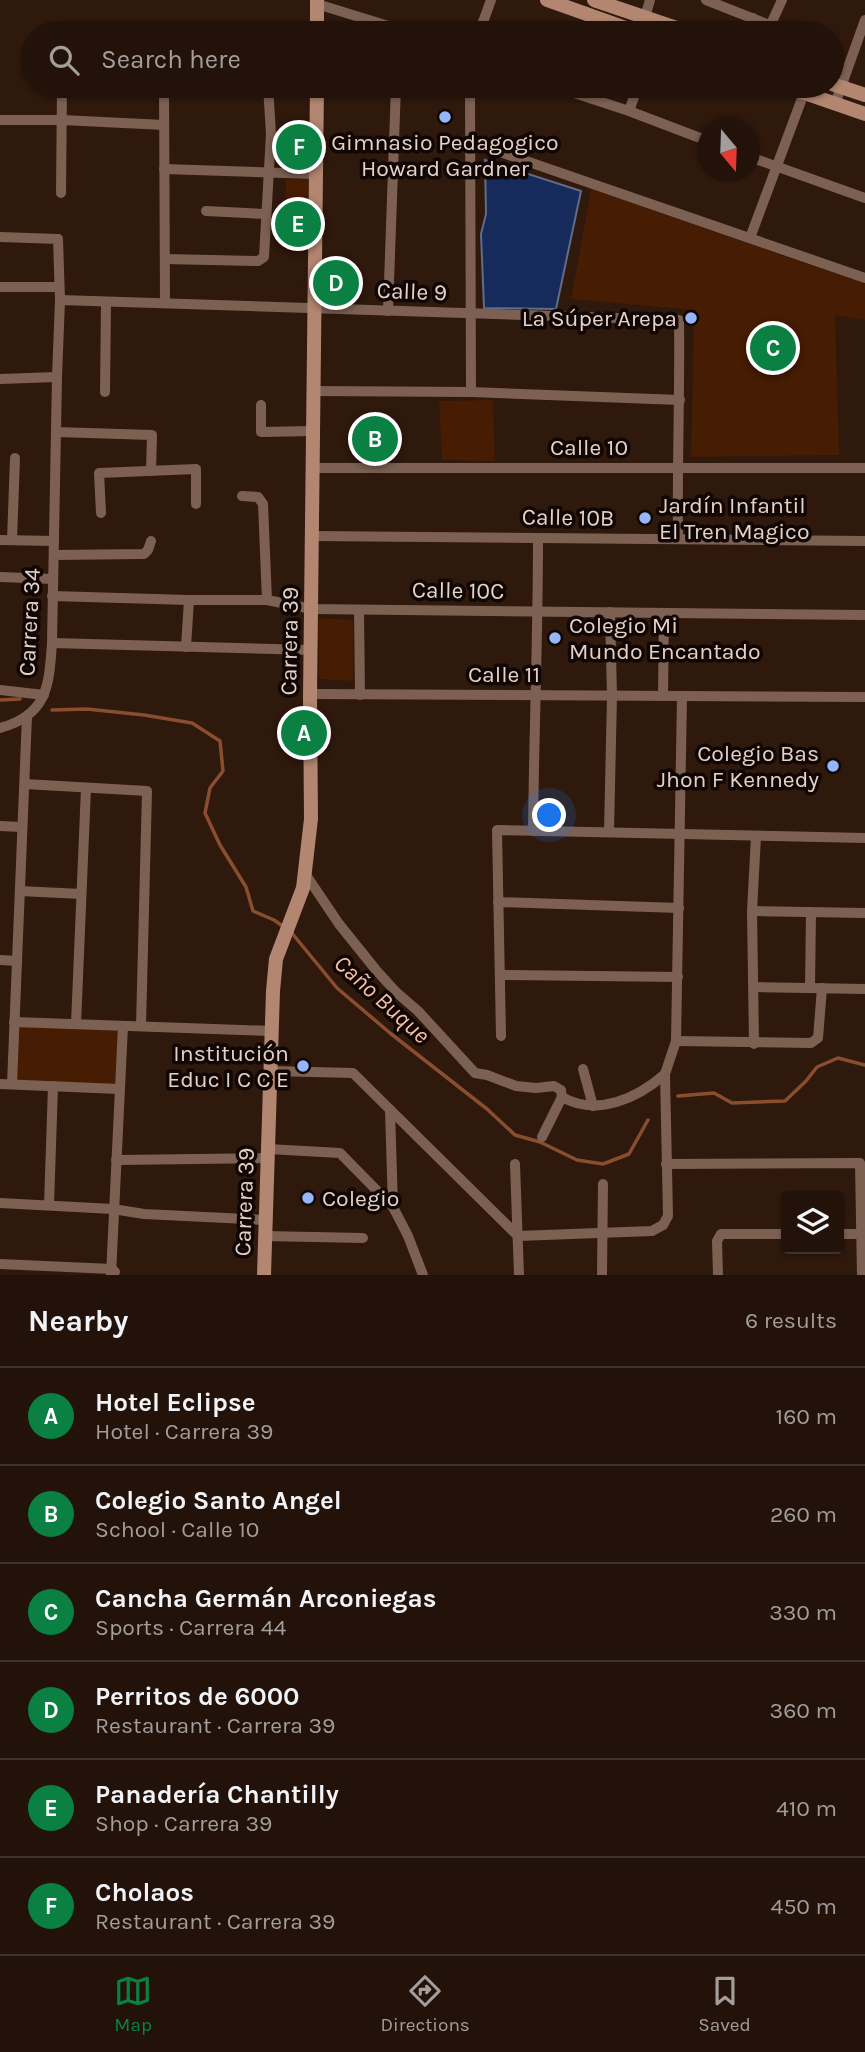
<!DOCTYPE html>
<meta charset="utf-8">
<style>
body{margin:0;font-family:Karla,sans-serif;background:#2b1b12;color:#f1f3f6}
.controls{position:absolute;right:21px;bottom:21px;display:grid;overflow:hidden;border-radius:7px;box-shadow:0 2px 5px #0004}
.controls button{width:63px;height:63px;display:grid;place-items:center;padding:0;border:0;border-bottom:2px solid #40322a;background:#231209;color:#f1f3f6;font:35px sans-serif}
.compass{position:absolute;left:697px;top:119px;width:63px;height:63px;border-radius:50%;background:#231209;box-shadow:0 2px 5px #0004;rotate:161deg}
.you{position:absolute;left:550px;top:816px;width:24px;height:24px;margin:-18px;border:5px solid #fff;border-radius:50%;background:#1a73e8;box-shadow:0 0 0 10px #1a73e833}
.badge{display:grid;place-items:center;width:46px;height:46px;border-radius:50%;background:#0b8043;color:#fff;font-size:23px;font-weight:700}
.pin{position:absolute;translate:-50% -50%;border:4px solid #fff;box-shadow:0 2px 7px #0006}
.list{margin:0;padding:0;list-style:none}
h2{display:flex;justify-content:space-between;align-items:center;height:91px;margin:0;padding:0 28px;font-size:30px}
h2 small{font-size:23px;font-weight:400;color:#a39e9c}
.list li{display:grid;grid-template-columns:46px 1fr auto;gap:21px;align-items:center;box-sizing:border-box;height:98px;padding:0 28px;border-top:2px solid #40322a}
.list b{display:block;font-size:26px;white-space:nowrap}
.list p{margin:0;font-size:23px;white-space:nowrap;color:#a39e9c}
.list em{font-size:23px;font-style:normal;color:#a39e9c}
.icon{flex:none;width:38px;height:38px;fill:none;stroke:currentColor;stroke-width:2;stroke-linecap:round;stroke-linejoin:round}
.map{position:relative;flex:none;width:865px;height:1275px;overflow:hidden}
.search{position:absolute;background:#231209;box-shadow:0 2px 5px #0004;left:21px;right:21px;top:21px;height:77px;display:flex;align-items:center;gap:18px;box-sizing:border-box;padding:0 24px;border-radius:38px;color:#a39e9c;font-size:26px}
.sheet{height:679px;background:#231209}
nav{display:flex;justify-content:space-around;align-items:center;box-sizing:border-box;height:98px;border-top:2px solid #40322a;background:#231209;font-size:19px;color:#a39e9c}
nav a{display:grid;justify-items:center;gap:4px}
nav .on{color:#0b8043}
.map>svg:first-child{display:block}
.green{fill:#461c03}
.lines{fill:none;stroke-linecap:round;stroke-linejoin:round}
.stream{stroke:#8a4e2e;stroke-width:3.5}
.building{fill:#162a5c;stroke:#616d87;stroke-width:2}
.street{stroke:#7c6153;stroke-width:10}
.secondary{stroke:#b28670;stroke-width:14}
.poi-dot{fill:#95b6fd;stroke:#100603;stroke-width:2.5}
.labels{text-anchor:middle;stroke-width:7;stroke-linejoin:round;paint-order:stroke}
.poi-label{font-size:23px;fill:#e3d2ca;stroke:#100603;text-anchor:end}
.street-label{font-size:23px;fill:#e3d2ca;stroke:#100603}
.water-label{font-size:24px;font-style:italic;fill:#f6bfa4;stroke:#100603}
</style>
<div class="map">
<svg width="865" height="1275" viewBox="0 0 865 1275">
<rect width="100%" height="100%" fill="#2f180c"/>
<g class="green">
<path d="M 311,178 L 307,212 L 285,211 L 286,179 Z"/>
<path d="M 591,189 L 865,284 L 865,320 L 835,315 L 839,455 L 691,457 L 694,310 L 571,299 Z"/>
<path d="M 493,400 L 495,461 L 442,460 L 439,401 Z"/>
<path d="M 318,618 L 353,620 L 353,681 L 319,679 Z"/>
<path d="M 14,1022 L 123,1026 L 119,1089 L 12,1084 Z"/>
</g>
<g class="lines">
<g class="stream">
<path d="M 0,700 L 20,699"/>
<path d="M 52,710 L 87,709 L 144,715 L 192,723 L 220,741 L 223,771 L 210,788 L 205,813 L 220,845 L 246,887 L 253,911 L 274,920 L 284,927"/>
<path d="M 291,932 L 337,988 L 390,1033 L 487,1109 L 515,1135 L 540,1142 L 577,1160 L 603,1164 L 629,1154 L 648,1120"/>
<path d="M 678,1096 L 714,1093 L 732,1103 L 785,1101 L 806,1081 L 817,1067 L 838,1058 L 865,1065"/>
</g>
</g>
<g class="building">
<path d="M 485,160 L 581,191 L 556,309 L 484,308 L 481,234 L 486,214 Z"/>
<path d="M 323,271 L 349,271 L 349,296 L 323,295 Z"/>
</g>
<g class="lines">
<g class="street">
<path d="M 706,0 L 790,33"/>
<path d="M 317,4 L 398,29 L 398,33"/>
<path d="M 645,17 L 650,0"/>
<path d="M 770,26 L 782,0"/>
<path d="M 110,33 L 209,30"/>
<path d="M 479,33 L 491,0"/>
<path d="M 746,33 L 753,18"/>
<path d="M 164,86 L 165,303"/>
<path d="M 470,86 L 471,392"/>
<path d="M 553,86 L 629,111 L 708,141"/>
<path d="M 835,104 L 865,20"/>
<path d="M 629,111 L 638,86"/>
<path d="M 0,120 L 62,120 L 164,125"/>
<path d="M 471,142 L 865,278"/>
<path d="M 750,157 L 865,198"/>
<path d="M 164,169 L 316,174"/>
<path d="M 61,193 L 62,86"/>
<path d="M 206,211 L 266,214"/>
<path d="M 0,237 L 58,239 L 60,300 L 57,377 L 52,643 C 49,685 48,715 0,728"/>
<path d="M 750,238 L 804,93"/>
<path d="M 165,259 L 258,261 L 264,257 L 271,134 L 268,86"/>
<path d="M 0,287 L 59,287"/>
<path d="M 60,300 L 679,320 C 680,393 677,466 678,539"/>
<path d="M 388,311 L 396,86"/>
<path d="M 0,379 L 57,377"/>
<path d="M 314,391 L 471,392 L 680,400"/>
<path d="M 105,392 L 106,302"/>
<path d="M 261,405 L 261,432 L 314,431"/>
<path d="M 56,432 L 152,435 L 151,471"/>
<path d="M 314,468 L 865,468"/>
<path d="M 242,496 L 258,497 L 263,504 L 267,600"/>
<path d="M 101,513 L 99,473 L 196,469 L 196,504"/>
<path d="M 313,536 L 865,541"/>
<path d="M 0,540 L 54,541"/>
<path d="M 12,540 L 15,458"/>
<path d="M 54,555 L 144,554 L 148,550 L 151,541"/>
<path d="M 0,577 L 53,579"/>
<path d="M 52,596 L 189,600 L 267,600 L 312,609 L 865,615"/>
<path d="M 359,610 L 360,695"/>
<path d="M 52,643 L 311,650"/>
<path d="M 186,647 L 189,600"/>
<path d="M 0,690 L 44,695"/>
<path d="M 310,694 L 865,697"/>
<path d="M 663,696 L 664,613"/>
<path d="M 25,784 L 147,791 L 141,1026"/>
<path d="M 0,826 L 22,827"/>
<path d="M 533,831 C 534,733 538,636 538,538"/>
<path d="M 609,832 L 612,696 L 610,612"/>
<path d="M 306,875 L 339,924 L 376,970 L 396,992 L 418,1011 L 475,1073 L 487,1075 L 516,1086 L 536,1088 L 554,1086 L 561,1090 L 562,1097 C 597,1117 638,1098 665,1074"/>
<path d="M 20,891 L 81,894"/>
<path d="M 498,902 L 679,908"/>
<path d="M 752,911 L 865,913"/>
<path d="M 0,960 L 17,961"/>
<path d="M 500,975 L 678,977"/>
<path d="M 754,987 L 865,989"/>
<path d="M 810,988 L 811,912"/>
<path d="M 14,1022 L 272,1031"/>
<path d="M 76,1024 L 86,788"/>
<path d="M 501,1036 L 497,830 L 865,838"/>
<path d="M 676,1041 L 811,1043 L 818,1038 L 822,988"/>
<path d="M 754,1044 L 752,911 L 756,836"/>
<path d="M 583,1069 L 593,1106"/>
<path d="M 271,1071 L 353,1073 L 518,1236 L 652,1231 L 663,1225 L 668,1216 L 665,1074 L 676,1041 L 682,697"/>
<path d="M 0,1084 L 119,1089"/>
<path d="M 12,1084 L 27,716"/>
<path d="M 390,1110 L 393,1207 L 408,1236 L 423,1275"/>
<path d="M 542,1137 L 562,1097"/>
<path d="M 268,1149 L 340,1153 L 393,1207"/>
<path d="M 116,1160 L 268,1158"/>
<path d="M 515,1164 L 519,1275"/>
<path d="M 666,1164 L 860,1163 L 862,1275"/>
<path d="M 0,1203 L 113,1209 L 144,1214 L 265,1220"/>
<path d="M 49,1205 L 53,1086"/>
<path d="M 839,1234 L 861,1234"/>
<path d="M 265,1236 L 363,1238"/>
<path d="M 0,1264 L 112,1269 L 115,1272"/>
<path d="M 111,1275 L 123,1026"/>
<path d="M 602,1275 L 603,1184"/>
<path d="M 718,1275 L 717,1241 L 721,1234 L 786,1234"/>
</g>
<g class="secondary">
<path d="M 547,0 L 640,33"/>
<path d="M 594,0 L 691,33"/>
<path d="M 317,33 L 317,0"/>
<path d="M 832,84 L 865,95"/>
<path d="M 784,86 L 865,114"/>
<path d="M 264,1275 L 273,991 L 276,959 L 303,888 L 311,819 L 310,697 L 317,86"/>
</g>
</g>
<g class="poi-dot">
<circle cx="445" cy="117" r="7"/>
<circle cx="691" cy="318" r="7"/>
<circle cx="645" cy="518" r="7"/>
<circle cx="555" cy="638" r="7"/>
<circle cx="833" cy="766" r="7"/>
<circle cx="303" cy="1066" r="7"/>
<circle cx="308" cy="1198" r="7"/>
</g>
<g class="labels">
<g class="poi-label">
<text x="445" y="150" text-anchor="middle">Gimnasio Pedagogico<tspan x="445" dy="26">Howard Gardner</tspan></text>
<text x="677" y="326">La Súper Arepa</text>
<text x="659" y="513" text-anchor="start">Jardín Infantil<tspan x="659" dy="26">El Tren Magico</tspan></text>
<text x="569" y="633" text-anchor="start">Colegio Mi<tspan x="569" dy="26">Mundo Encantado</tspan></text>
<text x="819" y="761">Colegio Bas<tspan x="819" dy="26">Jhon F Kennedy</tspan></text>
<text x="289" y="1061">Institución<tspan x="289" dy="26">Educ I C C E</tspan></text>
<text x="322" y="1206" text-anchor="start">Colegio</text>
</g>
<g class="street-label">
<text transform="translate(412 291) rotate(2)" y="8">Calle 9</text>
<text x="589" y="455">Calle 10</text>
<text transform="translate(568 517) rotate(1)" y="8">Calle 10B</text>
<text transform="translate(458 590) rotate(1)" y="8">Calle 10C</text>
<text transform="translate(29 622) rotate(-87)" y="8">Carrera 34</text>
<text transform="translate(289 641) rotate(-89)" y="8">Carrera 39</text>
<text x="504" y="682">Calle 11</text>
<text transform="translate(244 1202) rotate(-88)" y="8">Carrera 39</text>
</g>
<g class="water-label">
<text transform="translate(382 999) rotate(42)" y="8">Caño Buque</text>
</g>
</g>
</svg>
<div class="controls">
<button><svg class="icon" aria-label="layers" viewBox="0 0 24 24"><path d="M12 4l9 5-9 5-9-5zM3 14l9 5 9-5"/></svg></button>
</div>
<svg class="compass" viewBox="-18 -18 36 36"><path d="M0-13l5 13h-10z" fill="#e53935"/><path d="M0 13l5-13h-10z" fill="#a39e9c"/></svg>
<div class="you"></div>
<div class="pin badge" style="left:304px;top:733px">A</div>
<div class="pin badge" style="left:375px;top:439px">B</div>
<div class="pin badge" style="left:773px;top:348px">C</div>
<div class="pin badge" style="left:336px;top:283px">D</div>
<div class="pin badge" style="left:298px;top:224px">E</div>
<div class="pin badge" style="left:299px;top:147px">F</div>
<div class="search"><svg class="icon" aria-label="search" viewBox="0 0 24 24"><circle cx="10" cy="10" r="6"/><path d="M15 15l6 6"/></svg>Search here</div>
</div>
<section class="sheet">
<h2>Nearby<small>6 results</small></h2>
<ul class="list">
<li><span class="badge">A</span><div><b>Hotel Eclipse</b><p>Hotel · Carrera 39</p></div><em>160 m</em></li>
<li><span class="badge">B</span><div><b>Colegio Santo Angel</b><p>School · Calle 10</p></div><em>260 m</em></li>
<li><span class="badge">C</span><div><b>Cancha Germán Arconiegas</b><p>Sports · Carrera 44</p></div><em>330 m</em></li>
<li><span class="badge">D</span><div><b>Perritos de 6000</b><p>Restaurant · Carrera 39</p></div><em>360 m</em></li>
<li><span class="badge">E</span><div><b>Panadería Chantilly</b><p>Shop · Carrera 39</p></div><em>410 m</em></li>
<li><span class="badge">F</span><div><b>Cholaos</b><p>Restaurant · Carrera 39</p></div><em>450 m</em></li>
</ul>
</section>
<nav>
<a class="on"><svg class="icon" aria-label="map" viewBox="0 0 24 24"><path d="M3 6l6-2 6 2 6-2v14l-6 2-6-2-6 2zM9 4v14M15 6v14"/></svg>Map</a>
<a><svg class="icon" aria-label="directions" viewBox="0 0 24 24"><path d="M12 3l9 9-9 9-9-9zM9 14v-3h6M13 9l2 2-2 2"/></svg>Directions</a>
<a><svg class="icon" aria-label="saved" viewBox="0 0 24 24"><path d="M7 4h10v16l-5-4-5 4z"/></svg>Saved</a>
</nav>
